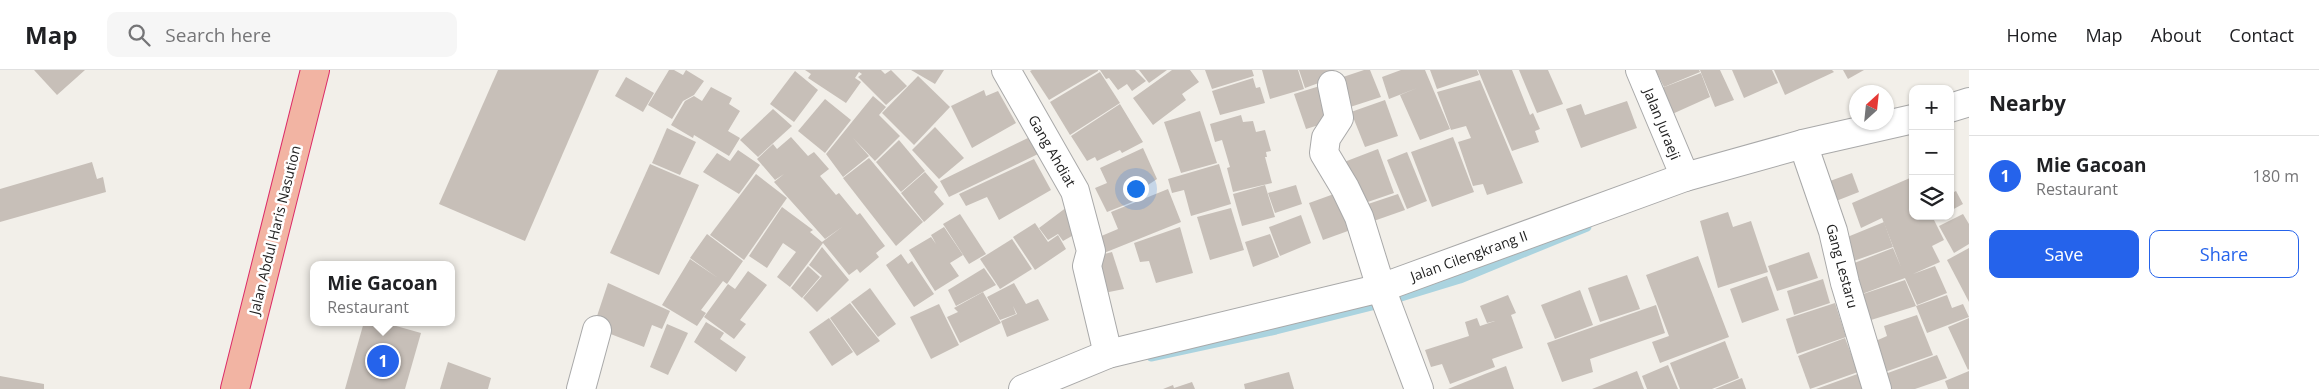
<!DOCTYPE html>
<meta charset="utf-8">
<style>
body{margin:0;font-family:"Open Sans",sans-serif;background:#f6f6f6;color:#202124}
.controls{position:absolute;right:15px;top:15px;display:grid;overflow:hidden;border-radius:10px;box-shadow:0 1px 4px #0004}
.controls button{width:45px;height:45px;display:grid;place-items:center;padding:0;border:0;border-bottom:1px solid #e0e0e0;background:#fff;color:#202124;font:25px sans-serif}
.compass{position:absolute;left:1849px;top:15px;width:45px;height:45px;border-radius:50%;background:#fff;box-shadow:0 1px 4px #0004;rotate:27deg}
.you{position:absolute;left:1135px;top:118px;width:18px;height:18px;margin:-12px;border:4px solid #fff;border-radius:50%;background:#1a73e8;box-shadow:0 0 0 8px #1a73e833}
.badge{display:grid;place-items:center;width:32px;height:32px;border-radius:50%;background:#2563eb;color:#fff;font-size:16px;font-weight:700}
.pin{position:absolute;translate:-50% -50%;border:2px solid #fff;box-shadow:0 1px 5px #0006}
.popup{position:absolute;left:310px;top:191px;width:145px;height:65px;box-sizing:border-box;display:grid;place-content:center;border-radius:10px;background:#fff;filter:drop-shadow(0 1px 4px #0005);font-size:16px;white-space:nowrap;color:#757577}
.popup b{font-size:19px;color:#202124}
.popup::after{content:'';position:absolute;left:50%;top:100%;margin-left:-10px;border:10px solid transparent;border-top-color:#fff}
.list{margin:0;padding:0;list-style:none}
h2{display:flex;justify-content:space-between;align-items:center;height:65px;margin:0;padding:0 20px;font-size:21px}
h2 small{font-size:16px;font-weight:400;color:#757577}
.list li{display:grid;grid-template-columns:32px 1fr auto;gap:15px;align-items:center;box-sizing:border-box;height:80px;padding:0 20px;border-top:1px solid #e0e0e0}
.list b{display:block;font-size:19px;white-space:nowrap}
.list p{margin:0;font-size:16px;white-space:nowrap;color:#757577}
.list em{font-size:16px;font-style:normal;color:#757577}
.actions{display:flex;gap:10px;padding:15px 20px}
.actions a{flex:1;padding:11px 0;border:1px solid #2563eb;border-radius:10px;text-align:center;font-size:18px;color:#2563eb}
.actions .main{background:#2563eb;color:#fff}
.icon{flex:none;width:28px;height:28px;fill:none;stroke:currentColor;stroke-width:2;stroke-linecap:round;stroke-linejoin:round}
.map{position:relative;flex:none;width:1969px;height:319px;overflow:hidden}
header{display:flex;align-items:center;gap:30px;box-sizing:border-box;height:70px;padding:0 25px;background:#fff;border-bottom:1px solid #e0e0e0}
header strong{font-size:24px}
nav{display:flex;gap:28px;margin-inline-start:auto;font-size:18px}
.search{width:350px;height:45px;background:#f6f6f6;display:flex;align-items:center;gap:12px;box-sizing:border-box;padding:0 18px;border-radius:10px;color:#757577;font-size:19px}
main{display:flex}
aside{flex:1;background:#fff}
.map>svg:first-child{display:block}
.lines{fill:none;stroke-linecap:round;stroke-linejoin:round}
.stream{stroke:#aad3df;stroke-width:9}
.building{fill:#c7bfb8}
.minor-casing{stroke:#a9a9a9;stroke-width:30}
.tertiary-casing{stroke:#a9a9a9;stroke-width:30}
.trunk-casing{stroke:#dc2a67;stroke-width:30}
.minor{stroke:#fff;stroke-width:28}
.tertiary{stroke:#fff;stroke-width:28}
.trunk{stroke:#f2b4a3;stroke-width:28}
.labels{text-anchor:middle;stroke-width:5;stroke-linejoin:round;paint-order:stroke}
.street-label{font-size:14px;fill:#222;stroke:#fff}
</style>
<header>
<strong>Map</strong>
<div class="search"><svg class="icon" aria-label="search" viewBox="0 0 24 24"><circle cx="10" cy="10" r="6"/><path d="M15 15l6 6"/></svg>Search here</div>
<nav><a>Home</a><a>Map</a><a>About</a><a>Contact</a></nav>
</header>
<main>
<div class="map">
<svg width="1969" height="319" viewBox="0 0 1969 319">
<rect width="100%" height="100%" fill="#f2efe9"/>
<g class="lines">
<g class="stream">
<path d="M 1388,231 L 1460,209 L 1587,157"/>
<path d="M 1151,287 L 1276,260 L 1384,233"/>
</g>
</g>
<g class="building">
<path d="M 34,0 L 85,0 L 57,25 Z"/>
<path d="M 498,0 L 599,0 L 525,171 L 439,134 Z"/>
<path d="M 669,0 L 674,0 L 683,5 L 686,0 L 704,11 L 694,25 L 683,31 L 672,49 L 648,35 Z"/>
<path d="M 805,0 L 881,0 L 885,4 L 891,0 L 907,16 L 886,35 L 858,7 L 862,4 L 859,2 L 855,8 L 861,12 L 846,33 L 808,8 L 811,4 Z"/>
<path d="M 911,0 L 944,0 L 935,14 Z"/>
<path d="M 1032,0 L 1098,0 L 1098,1 L 1049,30 L 1030,1 Z"/>
<path d="M 1100,0 L 1135,0 L 1146,11 L 1132,21 L 1127,14 L 1118,20 L 1109,8 L 1106,9 Z"/>
<path d="M 1139,0 L 1167,0 L 1149,13 Z"/>
<path d="M 1172,0 L 1190,0 L 1199,12 L 1182,24 L 1186,30 L 1153,55 L 1133,28 Z"/>
<path d="M 1205,0 L 1252,0 L 1254,6 L 1212,19 Z"/>
<path d="M 1262,0 L 1298,0 L 1304,19 L 1270,29 Z"/>
<path d="M 1299,0 L 1333,0 L 1335,7 L 1305,18 Z"/>
<path d="M 1364,0 L 1370,0 L 1381,27 L 1347,38 L 1337,9 Z"/>
<path d="M 1401,0 L 1425,0 L 1450,59 L 1420,70 L 1400,25 L 1417,18 L 1389,29 L 1382,7 Z"/>
<path d="M 1430,0 L 1477,0 L 1479,5 L 1437,19 Z"/>
<path d="M 1478,0 L 1512,0 L 1530,45 L 1533,43 L 1540,59 L 1535,61 L 1539,72 L 1512,81 Z"/>
<path d="M 1519,0 L 1548,0 L 1563,34 L 1537,43 Z"/>
<path d="M 1649,0 L 1699,0 L 1700,2 L 1664,17 L 1658,5 L 1652,8 Z"/>
<path d="M 1700,0 L 1720,0 L 1734,30 L 1715,37 Z"/>
<path d="M 1732,0 L 1772,0 L 1778,13 L 1744,28 Z"/>
<path d="M 1774,0 L 1832,0 L 1834,2 L 1785,25 Z"/>
<path d="M 1843,0 L 1864,0 L 1848,9 Z"/>
<path d="M 795,1 L 818,20 L 794,52 L 770,34 Z"/>
<path d="M 1100,2 L 1120,33 L 1070,65 L 1050,32 Z"/>
<path d="M 1701,3 L 1710,27 L 1670,45 L 1659,19 Z"/>
<path d="M 918,6 L 950,37 L 914,75 L 882,43 Z"/>
<path d="M 626,7 L 654,23 L 643,42 L 615,26 Z"/>
<path d="M 1253,8 L 1256,18 L 1260,17 L 1265,33 L 1220,45 L 1212,21 Z"/>
<path d="M 1480,10 L 1523,113 L 1487,125 L 1483,114 L 1473,116 L 1458,72 L 1471,68 L 1466,56 L 1451,60 L 1437,22 Z"/>
<path d="M 1323,15 L 1335,50 L 1306,59 L 1294,24 Z"/>
<path d="M 711,17 L 732,28 L 729,34 L 740,41 L 728,61 L 740,68 L 729,86 L 694,65 L 693,68 L 671,55 L 685,31 L 694,26 L 702,31 Z"/>
<path d="M 984,20 L 986,26 L 998,21 L 1016,53 L 972,78 L 951,36 Z"/>
<path d="M 873,26 L 886,37 L 879,45 L 900,66 L 875,91 L 853,68 L 869,86 L 843,107 L 826,84 Z"/>
<path d="M 825,29 L 851,50 L 825,83 L 798,61 Z"/>
<path d="M 1385,30 L 1398,66 L 1365,77 L 1351,42 Z"/>
<path d="M 1627,31 L 1637,58 L 1581,78 L 1566,39 L 1581,34 L 1585,45 Z"/>
<path d="M 1120,34 L 1143,72 L 1122,83 L 1120,80 L 1097,91 L 1095,87 L 1087,91 L 1071,66 Z"/>
<path d="M 773,39 L 792,56 L 758,87 L 740,70 Z"/>
<path d="M 1200,41 L 1217,93 L 1181,103 L 1164,52 Z"/>
<path d="M 1241,45 L 1243,52 L 1253,51 L 1256,62 L 1265,60 L 1271,81 L 1266,82 L 1267,87 L 1265,87 L 1272,113 L 1233,122 L 1227,98 L 1230,97 L 1222,70 L 1215,72 L 1210,54 Z"/>
<path d="M 935,57 L 964,88 L 939,109 L 912,80 Z"/>
<path d="M 667,58 L 696,72 L 680,105 L 652,93 Z"/>
<path d="M 791,67 L 808,86 L 814,82 L 829,99 L 820,106 L 836,125 L 839,123 L 857,145 L 860,143 L 885,176 L 876,183 L 879,187 L 860,203 L 857,199 L 849,205 L 823,173 L 790,217 L 777,207 L 796,182 L 783,173 L 767,198 L 749,186 L 782,137 L 813,160 L 810,162 L 822,172 L 842,157 L 825,169 L 774,112 L 784,104 L 775,110 L 757,89 L 773,74 L 777,79 Z"/>
<path d="M 1030,67 L 1038,84 L 949,127 L 940,111 Z"/>
<path d="M 1453,67 L 1474,122 L 1432,137 L 1411,82 Z"/>
<path d="M 899,70 L 925,101 L 901,122 L 876,92 Z"/>
<path d="M 1143,78 L 1157,109 L 1142,119 L 1145,127 L 1107,142 L 1095,118 L 1107,113 L 1100,98 Z"/>
<path d="M 1378,79 L 1394,123 L 1356,136 L 1339,94 Z"/>
<path d="M 738,80 L 760,95 L 739,124 L 703,102 L 717,83 L 730,91 Z"/>
<path d="M 1407,82 L 1427,131 L 1407,139 L 1387,90 Z"/>
<path d="M 869,88 L 923,152 L 896,176 L 843,108 Z"/>
<path d="M 1034,89 L 1051,120 L 999,150 L 987,127 L 966,136 L 959,124 Z"/>
<path d="M 92,92 L 97,109 L 103,107 L 106,122 L 0,152 L 0,119 Z"/>
<path d="M 650,94 L 699,115 L 659,205 L 610,183 Z"/>
<path d="M 1219,94 L 1231,134 L 1191,146 L 1184,120 L 1172,123 L 1168,109 Z"/>
<path d="M 925,102 L 938,117 L 934,122 L 944,134 L 924,152 L 901,123 Z"/>
<path d="M 1852,103 L 1859,122 L 1836,131 L 1830,111 Z"/>
<path d="M 756,104 L 787,128 L 744,190 L 710,165 Z"/>
<path d="M 1910,108 L 1913,114 L 1913,146 L 1932,146 L 1944,170 L 1932,176 L 1940,192 L 1913,204 L 1935,196 L 1947,223 L 1917,235 L 1905,208 L 1854,227 L 1844,197 L 1893,178 L 1901,197 L 1882,148 L 1861,158 L 1852,133 Z"/>
<path d="M 1265,115 L 1275,147 L 1242,156 L 1233,124 Z"/>
<path d="M 1296,115 L 1302,134 L 1275,143 L 1268,123 Z"/>
<path d="M 1168,119 L 1181,152 L 1104,183 L 1099,167 L 1118,159 L 1111,142 Z"/>
<path d="M 1345,120 L 1359,157 L 1323,170 L 1309,133 Z"/>
<path d="M 1956,121 L 1963,134 L 1950,141 L 1950,124 Z"/>
<path d="M 1398,124 L 1405,140 L 1368,153 L 1362,136 Z"/>
<path d="M 1071,134 L 1079,162 L 1063,171 L 1058,164 L 1048,170 L 1039,158 Z"/>
<path d="M 1231,138 L 1244,180 L 1210,190 L 1197,147 Z"/>
<path d="M 1728,142 L 1733,157 L 1751,151 L 1768,202 L 1718,218 L 1700,151 Z"/>
<path d="M 960,144 L 986,184 L 969,194 L 943,154 Z"/>
<path d="M 1963,144 L 1969,154 L 1969,174 L 1954,183 L 1939,156 Z"/>
<path d="M 1301,145 L 1311,173 L 1280,186 L 1269,157 Z"/>
<path d="M 1884,152 L 1893,177 L 1848,193 L 1840,170 Z"/>
<path d="M 1035,153 L 1048,172 L 1058,165 L 1066,179 L 1035,200 L 1013,167 Z"/>
<path d="M 944,157 L 963,185 L 950,193 L 959,206 L 935,221 L 909,180 L 931,167 L 936,174 L 931,165 Z"/>
<path d="M 1180,157 L 1193,203 L 1156,213 L 1149,191 L 1140,192 L 1134,173 Z"/>
<path d="M 707,164 L 743,191 L 727,214 L 723,211 L 701,240 L 706,243 L 697,256 L 662,235 L 690,189 L 718,208 L 690,188 Z"/>
<path d="M 1270,164 L 1279,187 L 1253,197 L 1245,172 Z"/>
<path d="M 1012,169 L 1032,199 L 1000,219 L 980,189 Z"/>
<path d="M 822,177 L 849,210 L 817,242 L 803,228 L 822,206 L 809,195 Z"/>
<path d="M 1969,178 L 1969,232 L 1947,190 Z"/>
<path d="M 1112,182 L 1124,219 L 1104,223 L 1093,187 Z"/>
<path d="M 1809,182 L 1818,208 L 1777,221 L 1768,196 Z"/>
<path d="M 901,184 L 908,194 L 912,191 L 934,224 L 914,237 L 886,195 Z"/>
<path d="M 1698,186 L 1729,267 L 1660,293 L 1652,272 L 1669,266 L 1646,205 Z"/>
<path d="M 808,196 L 820,207 L 802,228 L 791,218 Z"/>
<path d="M 984,198 L 996,215 L 956,236 L 948,220 Z"/>
<path d="M 748,201 L 767,215 L 740,250 L 746,254 L 734,269 L 704,247 L 728,214 L 735,219 Z"/>
<path d="M 1627,205 L 1640,239 L 1600,252 L 1588,218 Z"/>
<path d="M 1767,206 L 1779,240 L 1742,253 L 1730,219 Z"/>
<path d="M 1823,209 L 1830,233 L 1794,245 L 1787,221 Z"/>
<path d="M 1905,210 L 1916,236 L 1871,250 L 1863,224 Z"/>
<path d="M 608,213 L 670,241 L 662,259 L 652,255 L 644,277 L 608,263 L 610,256 L 602,253 L 603,249 L 597,246 Z"/>
<path d="M 1014,213 L 1026,234 L 1038,229 L 1049,250 L 1007,267 L 1001,251 L 1017,244 L 1013,236 L 1016,244 L 1000,250 L 987,227 Z"/>
<path d="M 870,218 L 896,254 L 878,267 L 851,232 Z"/>
<path d="M 1580,220 L 1593,255 L 1555,269 L 1541,235 Z"/>
<path d="M 983,222 L 1001,253 L 960,273 L 947,247 L 958,242 L 954,238 Z"/>
<path d="M 1508,225 L 1516,243 L 1511,245 L 1523,278 L 1492,289 L 1495,297 L 1450,314 L 1442,294 L 1431,297 L 1425,280 L 1469,266 L 1465,252 L 1477,248 L 1480,256 L 1495,251 L 1487,253 L 1480,236 Z"/>
<path d="M 1947,225 L 1952,238 L 1963,234 L 1969,247 L 1927,263 L 1916,236 Z"/>
<path d="M 850,233 L 880,271 L 857,286 L 830,248 Z"/>
<path d="M 1835,233 L 1846,267 L 1797,284 L 1786,249 Z"/>
<path d="M 939,234 L 959,275 L 931,289 L 910,247 Z"/>
<path d="M 1656,235 L 1665,263 L 1590,289 L 1593,302 L 1562,312 L 1547,273 Z"/>
<path d="M 1917,245 L 1933,285 L 1882,303 L 1871,273 L 1887,266 L 1884,256 Z"/>
<path d="M 829,248 L 853,282 L 832,296 L 809,262 Z"/>
<path d="M 1969,248 L 1969,299 L 1968,300 L 1948,257 Z"/>
<path d="M 364,252 L 382,252 L 421,263 L 405,319 L 345,319 Z"/>
<path d="M 706,252 L 724,263 L 720,269 L 746,287 L 736,302 L 694,272 Z"/>
<path d="M 667,254 L 688,263 L 668,305 L 650,297 Z"/>
<path d="M 1845,268 L 1858,302 L 1810,319 L 1798,286 Z"/>
<path d="M 1725,271 L 1739,308 L 1712,319 L 1680,319 L 1670,293 Z"/>
<path d="M 1937,285 L 1947,308 L 1915,319 L 1891,319 L 1885,304 Z"/>
<path d="M 448,292 L 491,308 L 488,319 L 440,319 Z"/>
<path d="M 1668,295 L 1678,319 L 1647,319 L 1642,306 Z"/>
<path d="M 1506,296 L 1514,319 L 1448,319 L 1485,304 Z"/>
<path d="M 1637,301 L 1644,319 L 1592,319 Z"/>
<path d="M 1969,301 L 1969,319 L 1948,319 L 1945,311 Z"/>
<path d="M 1289,302 L 1294,319 L 1245,319 L 1244,314 Z"/>
<path d="M 1863,302 L 1868,319 L 1816,319 Z"/>
<path d="M 0,306 L 44,314 L 44,319 L 0,319 Z"/>
<path d="M 1742,308 L 1746,319 L 1715,319 Z"/>
<path d="M 1192,312 L 1195,319 L 1163,319 L 1173,315 L 1174,318 Z"/>
</g>
<g class="lines">
<defs>
<g id="minor">
<path d="M 1006,0 L 1075,121 L 1091,181 L 1087,196 L 1108,284"/>
<path d="M 1640,0 L 1685,107"/>
<path d="M 1332,15 L 1339,48 L 1326,68 L 1324,83 L 1345,118 L 1359,147 L 1381,218 L 1419,319"/>
<path d="M 1803,74 L 1833,161 L 1845,213 L 1877,319"/>
<path d="M 581,319 L 597,260"/>
</g>
<g id="tertiary">
<path d="M 1950,38 L 1969,32"/>
<path d="M 1023,319 L 1108,284 L 1381,218 L 1685,107 L 1803,74 L 1913,49"/>
</g>
<path id="trunk" d="M 235,319 L 315,0"/>
</defs>
<use href="#minor" class="minor-casing"/>
<use href="#tertiary" class="tertiary-casing"/>
<use href="#trunk" class="trunk-casing"/>
<use href="#minor" class="minor"/>
<use href="#tertiary" class="tertiary"/>
<use href="#trunk" class="trunk"/>
</g>
<g class="labels">
<g class="street-label">
<text transform="translate(1662 54) rotate(68)" y="5">Jalan Juraeji</text>
<text transform="translate(1052 81) rotate(60)" y="5">Gang Ahdiat</text>
<text transform="translate(275 160) rotate(-76)" y="5">Jalan Abdul Haris Nasution</text>
<text transform="translate(1469 186) rotate(-20)" y="5">Jalan Cilengkrang II</text>
<text transform="translate(1842 196) rotate(75)" y="5">Gang Lestaru</text>
</g>
</g>
</svg>
<div class="controls">
<button>+</button>
<button>−</button>
<button><svg class="icon" aria-label="layers" viewBox="0 0 24 24"><path d="M12 4l9 5-9 5-9-5zM3 14l9 5 9-5"/></svg></button>
</div>
<svg class="compass" viewBox="-18 -18 36 36"><path d="M0-13l5 13h-10z" fill="#e53935"/><path d="M0 13l5-13h-10z" fill="#757577"/></svg>
<div class="you"></div>
<div class="pin badge" style="left:383px;top:291px">1</div>
<div class="popup"><b>Mie Gacoan</b>Restaurant</div>
</div>
<aside>
<h2>Nearby<small></small></h2>
<ul class="list">
<li><span class="badge">1</span><div><b>Mie Gacoan</b><p>Restaurant</p></div><em>180 m</em></li>
</ul>
<div class="actions"><a class="main">Save</a><a>Share</a></div>
</aside>
</main>
